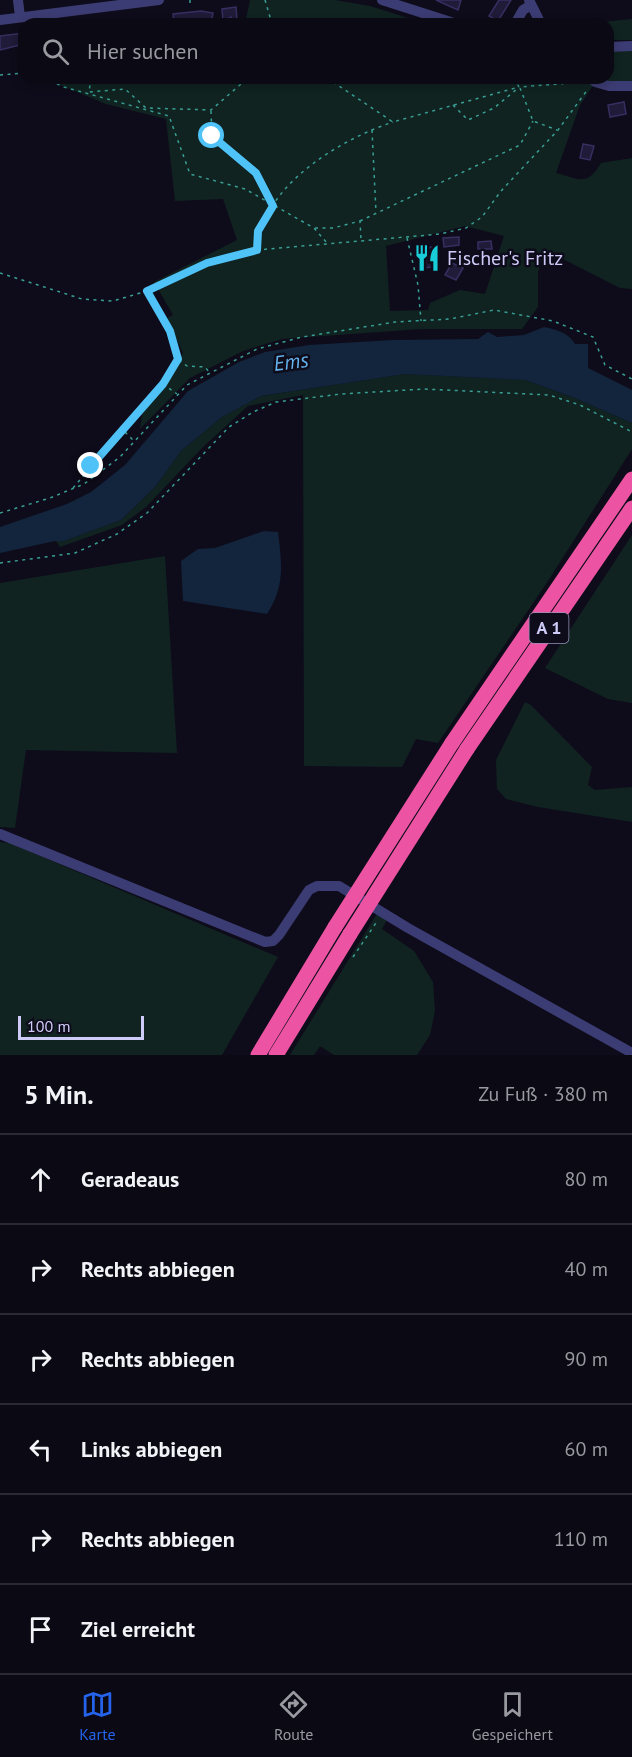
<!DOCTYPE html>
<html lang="de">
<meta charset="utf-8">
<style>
body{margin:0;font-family:"PT Sans",sans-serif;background:#13121d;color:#f1f3f6}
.scale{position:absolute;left:18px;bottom:15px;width:126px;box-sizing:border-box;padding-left:6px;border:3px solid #cecbf9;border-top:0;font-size:16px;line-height:21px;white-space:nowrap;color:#cecbf9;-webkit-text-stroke:4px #0e0c1a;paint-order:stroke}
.stop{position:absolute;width:18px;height:18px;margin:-14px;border:4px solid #4fc3f7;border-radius:50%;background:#fff}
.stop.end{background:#4fc3f7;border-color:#fff;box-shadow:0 2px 6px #0008}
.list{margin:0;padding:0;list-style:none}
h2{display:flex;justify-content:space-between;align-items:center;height:78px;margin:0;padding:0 24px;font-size:26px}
h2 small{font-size:20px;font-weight:400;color:#999aa0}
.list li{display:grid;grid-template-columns:39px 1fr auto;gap:18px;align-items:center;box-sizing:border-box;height:90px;padding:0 24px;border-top:2px solid #2a2a34}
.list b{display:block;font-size:22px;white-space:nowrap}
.list em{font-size:20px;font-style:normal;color:#999aa0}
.icon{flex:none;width:33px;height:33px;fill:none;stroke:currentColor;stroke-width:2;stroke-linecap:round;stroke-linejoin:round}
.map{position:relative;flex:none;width:632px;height:1055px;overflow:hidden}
.search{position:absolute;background:#0a0914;box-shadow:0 3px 9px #0003;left:18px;right:18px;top:18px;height:66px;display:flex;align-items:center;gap:15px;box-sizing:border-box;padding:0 21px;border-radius:18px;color:#999aa0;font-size:22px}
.sheet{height:618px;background:#0a0914}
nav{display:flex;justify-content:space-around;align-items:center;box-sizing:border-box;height:84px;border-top:2px solid #2a2a34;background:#0a0914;font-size:16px;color:#999aa0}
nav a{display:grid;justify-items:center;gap:3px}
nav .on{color:#2563eb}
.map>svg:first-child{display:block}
.green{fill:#102321;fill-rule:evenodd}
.water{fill:#12253d}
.building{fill:#1f1b38;stroke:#372f62;stroke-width:1.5}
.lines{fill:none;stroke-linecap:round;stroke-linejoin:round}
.path{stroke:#399f95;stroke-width:1.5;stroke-dasharray:3 4.5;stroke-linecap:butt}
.minor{stroke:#3c3c74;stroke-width:10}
.highway{stroke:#ec53a2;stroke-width:15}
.highway-bridge{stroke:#ec53a2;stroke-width:15}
.route{stroke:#4fc3f7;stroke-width:8}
.labels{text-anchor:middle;stroke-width:5;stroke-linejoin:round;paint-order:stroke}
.shield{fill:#0e0c1a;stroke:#9492b6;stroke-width:1.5}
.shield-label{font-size:18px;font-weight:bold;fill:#cecbf9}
.poi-label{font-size:20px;fill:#cecbf9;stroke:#0e0c1a;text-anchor:start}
.water-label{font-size:21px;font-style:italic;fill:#64b3ee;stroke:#0e0c1a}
</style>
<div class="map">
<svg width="632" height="1055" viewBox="0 0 632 1055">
<rect width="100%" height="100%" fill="#0e0c1a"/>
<g class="green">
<path d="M 250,0 L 335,0 L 370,6 L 427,24 L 245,24 Z"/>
<path d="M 632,19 L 632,40 L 608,40 L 608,24 L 582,24 Z"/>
<path d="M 608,50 L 632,50 L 632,83 L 608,82 L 601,78 L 608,78 Z"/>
<path d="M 43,78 L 590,78 L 594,84 L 580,105 L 556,173 C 579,179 587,187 601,163 L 632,158 L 632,289 L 620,288 L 553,254 L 544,256 L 538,272 L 538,307 L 522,329 L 421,329 L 282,339 L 243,351 L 190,378 L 140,429 L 142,414 L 170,378 L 183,353 L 167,318 L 173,315 L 154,282 L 237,240 L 223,199 L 175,201 L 166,119 L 106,104 ZM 465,226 L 504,236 L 485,294 L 460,290 L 430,303 L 428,310 L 390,311 L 386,246 Z"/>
<path d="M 405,374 L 525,380 L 575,398 L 632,423 L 632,449 L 546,584 L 438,743 L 416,739 L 402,767 L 304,766 L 303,395 L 248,406 L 203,447 L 146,507 L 122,525 L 60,547 L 56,541 L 64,541 L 121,520 L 155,487 L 181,451 L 222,417 L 261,396 Z"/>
<path d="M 632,535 L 632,703 L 608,699 L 545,668 Z"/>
<path d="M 165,556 L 177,753 L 26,750 L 15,828 L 0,827 L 0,583 Z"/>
<path d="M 525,702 L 531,705 L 592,767 L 588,785 L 595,790 L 632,787 L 632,822 L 538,807 L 506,799 L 497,789 L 496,760 Z"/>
<path d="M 0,842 L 10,843 L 278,957 L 222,1055 L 0,1055 Z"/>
<path d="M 378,912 L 388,918 L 382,929 L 414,951 L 433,982 L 435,1011 L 430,1035 L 417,1055 L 334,1055 L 320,1046 L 314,1055 L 290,1055 Z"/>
</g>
<g class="water">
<path d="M 544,327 C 557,330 568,332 575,344 L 588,344 L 588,368 L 632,390 L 632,423 L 575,398 L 525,380 L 405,374 L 261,396 L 222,417 L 181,451 L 155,487 L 121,520 L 64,541 L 55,541 L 0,553 L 0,527 L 67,504 L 91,492 L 125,465 L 188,391 L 239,362 L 265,352 L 309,345 L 393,340 L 478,339 L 488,332 L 497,337 L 524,335 Z"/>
<path d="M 264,531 L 278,532 C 282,565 285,586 267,614 L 183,601 L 181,561 L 198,549 L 215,548 Z"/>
</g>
<g class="building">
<path d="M 436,0 L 461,0 L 458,10 Z"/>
<path d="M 499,0 L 511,0 L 498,21 L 489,16 Z"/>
<path d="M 236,7 L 237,20 L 231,21 L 231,17 L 223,21 L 222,9 Z"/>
<path d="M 201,11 L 213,13 L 211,24 L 174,24 L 173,14 Z"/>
<path d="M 24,33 L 24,44 L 0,50 L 0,36 Z"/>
<path d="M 624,102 L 626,114 L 610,117 L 608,105 Z"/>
<path d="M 583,144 L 594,146 L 590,160 L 580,158 Z"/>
<path d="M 459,237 L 459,245 L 444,247 L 443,238 Z"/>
<path d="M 491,241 L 492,249 L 478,249 L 478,242 Z"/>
<path d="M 433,247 L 435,267 L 421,268 L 419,248 Z"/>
<path d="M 452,263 L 463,268 L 456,280 L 445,275 Z"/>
</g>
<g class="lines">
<g class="path">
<path d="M 190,0 L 190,4"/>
<path d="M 265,0 L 272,24"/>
<path d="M 349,24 L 354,24"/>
<path d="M 0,75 L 24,73"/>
<path d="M 43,78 L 64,87 L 169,116 L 190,174 L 245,189 L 314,228 L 327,243"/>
<path d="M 91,78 L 89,92 L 125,89 L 146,108 L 211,110 L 248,78"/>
<path d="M 327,78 L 393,122 L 519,87"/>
<path d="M 514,78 L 519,87 L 585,82"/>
<path d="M 46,79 L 51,78"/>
<path d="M 520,88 L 533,121 L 557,130"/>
<path d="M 453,105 L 468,120 L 494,108 L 517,89"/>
<path d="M 211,111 L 212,136 L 256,173 L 272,204"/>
<path d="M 372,130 L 376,212"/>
<path d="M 360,221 L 520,145 L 533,121"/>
<path d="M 315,228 L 333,228 L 360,221 L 361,240"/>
<path d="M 407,238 L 418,285 L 421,321"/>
<path d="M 257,249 C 262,186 339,140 393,122"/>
<path d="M 0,273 L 82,299 L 113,301 L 147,291 L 207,263 L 257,250 L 440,234 L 466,228 L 482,217 L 501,191 L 558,130 L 588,89"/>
<path d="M 179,360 L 187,366 L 205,367 L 209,372"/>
<path d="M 163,384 L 177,394"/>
<path d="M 125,432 L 134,441"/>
<path d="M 73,488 L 163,384 L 178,359 L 170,331 L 148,292"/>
<path d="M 0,513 L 50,498 L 84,484 L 120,457 L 187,385 L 257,349 L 302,337 L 395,322 L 450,319 L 494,310 L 553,321 L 593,337 L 605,365 L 632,379"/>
<path d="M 0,563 L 75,553 L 117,534 L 147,513 L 229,427 L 253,412 L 276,402 L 341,394 L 424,389 L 549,395 L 580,405 L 632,432"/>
<path d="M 353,957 L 378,920"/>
</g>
<g class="minor">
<path d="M 18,0 L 20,17"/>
<path d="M 382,0 L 457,24"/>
<path d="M 529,0 L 541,24"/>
<path d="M 0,20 L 159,0"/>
<path d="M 515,24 L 523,10 L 531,5"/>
<path d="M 608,47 L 632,46"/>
<path d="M 592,78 L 595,82 L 609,86 L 632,86"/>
<path d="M 0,834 L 265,942 L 273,941 L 279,935 L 309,890 L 317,886 L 339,886 L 408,928 L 632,1053"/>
</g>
<g class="highway">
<path d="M 452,743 L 632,479"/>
<path d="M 467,749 L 632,508"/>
<path d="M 258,1055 L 335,927"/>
<path d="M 276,1055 L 350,934"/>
</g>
<g class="highway-bridge">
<path d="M 335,927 L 452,743"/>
<path d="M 350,934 L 467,749"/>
</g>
</g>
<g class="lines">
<path class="route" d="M 91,466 L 163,384 L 178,359 L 170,331 L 147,291 L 207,263 L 257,250 L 258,231 L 273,206 L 256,173 L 212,136"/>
</g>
<defs>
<symbol id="restaurant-bare" viewBox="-9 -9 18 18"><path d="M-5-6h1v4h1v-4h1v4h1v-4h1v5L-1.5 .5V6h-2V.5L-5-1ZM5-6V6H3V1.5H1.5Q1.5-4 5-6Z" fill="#18ccd8" stroke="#0e0c1a" stroke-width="2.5" paint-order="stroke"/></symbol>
</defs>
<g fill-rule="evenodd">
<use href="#restaurant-bare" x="408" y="239" width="38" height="38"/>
</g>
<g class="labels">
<rect class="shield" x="529.5" y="613" width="39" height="30" rx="4.5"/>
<g class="shield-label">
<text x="549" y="634">A 1</text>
</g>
<g class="poi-label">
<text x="447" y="265">Fischer's Fritz</text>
</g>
<g class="water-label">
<text transform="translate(291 362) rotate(-7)" y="7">Ems</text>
</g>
</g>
</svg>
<div class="scale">100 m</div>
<div class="stop" style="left:212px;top:136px"></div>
<div class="stop end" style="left:91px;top:466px"></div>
<div class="search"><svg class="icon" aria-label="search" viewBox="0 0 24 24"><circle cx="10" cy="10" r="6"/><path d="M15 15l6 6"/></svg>Hier suchen</div>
</div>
<section class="sheet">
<h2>5 Min.<small>Zu Fuß · 380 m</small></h2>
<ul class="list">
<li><svg class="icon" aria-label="ahead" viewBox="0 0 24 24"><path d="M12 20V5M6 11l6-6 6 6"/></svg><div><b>Geradeaus</b></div><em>80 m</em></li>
<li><svg class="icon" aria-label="right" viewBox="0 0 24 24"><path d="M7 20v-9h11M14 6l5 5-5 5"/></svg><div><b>Rechts abbiegen</b></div><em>40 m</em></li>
<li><svg class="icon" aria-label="right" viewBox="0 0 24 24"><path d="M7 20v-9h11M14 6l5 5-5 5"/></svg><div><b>Rechts abbiegen</b></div><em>90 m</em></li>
<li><svg class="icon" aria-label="left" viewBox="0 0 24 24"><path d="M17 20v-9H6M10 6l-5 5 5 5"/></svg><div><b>Links abbiegen</b></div><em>60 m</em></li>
<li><svg class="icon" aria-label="right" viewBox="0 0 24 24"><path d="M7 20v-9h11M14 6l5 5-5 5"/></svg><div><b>Rechts abbiegen</b></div><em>110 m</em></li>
<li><svg class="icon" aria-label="arrive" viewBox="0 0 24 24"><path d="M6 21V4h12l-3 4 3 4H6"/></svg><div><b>Ziel erreicht</b></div></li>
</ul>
</section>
<nav>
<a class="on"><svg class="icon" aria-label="map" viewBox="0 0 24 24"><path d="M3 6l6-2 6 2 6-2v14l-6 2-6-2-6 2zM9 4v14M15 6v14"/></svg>Karte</a>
<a><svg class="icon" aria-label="directions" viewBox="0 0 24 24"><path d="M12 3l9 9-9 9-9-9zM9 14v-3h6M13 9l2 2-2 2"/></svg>Route</a>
<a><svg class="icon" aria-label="saved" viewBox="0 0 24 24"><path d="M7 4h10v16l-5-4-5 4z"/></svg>Gespeichert</a>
</nav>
